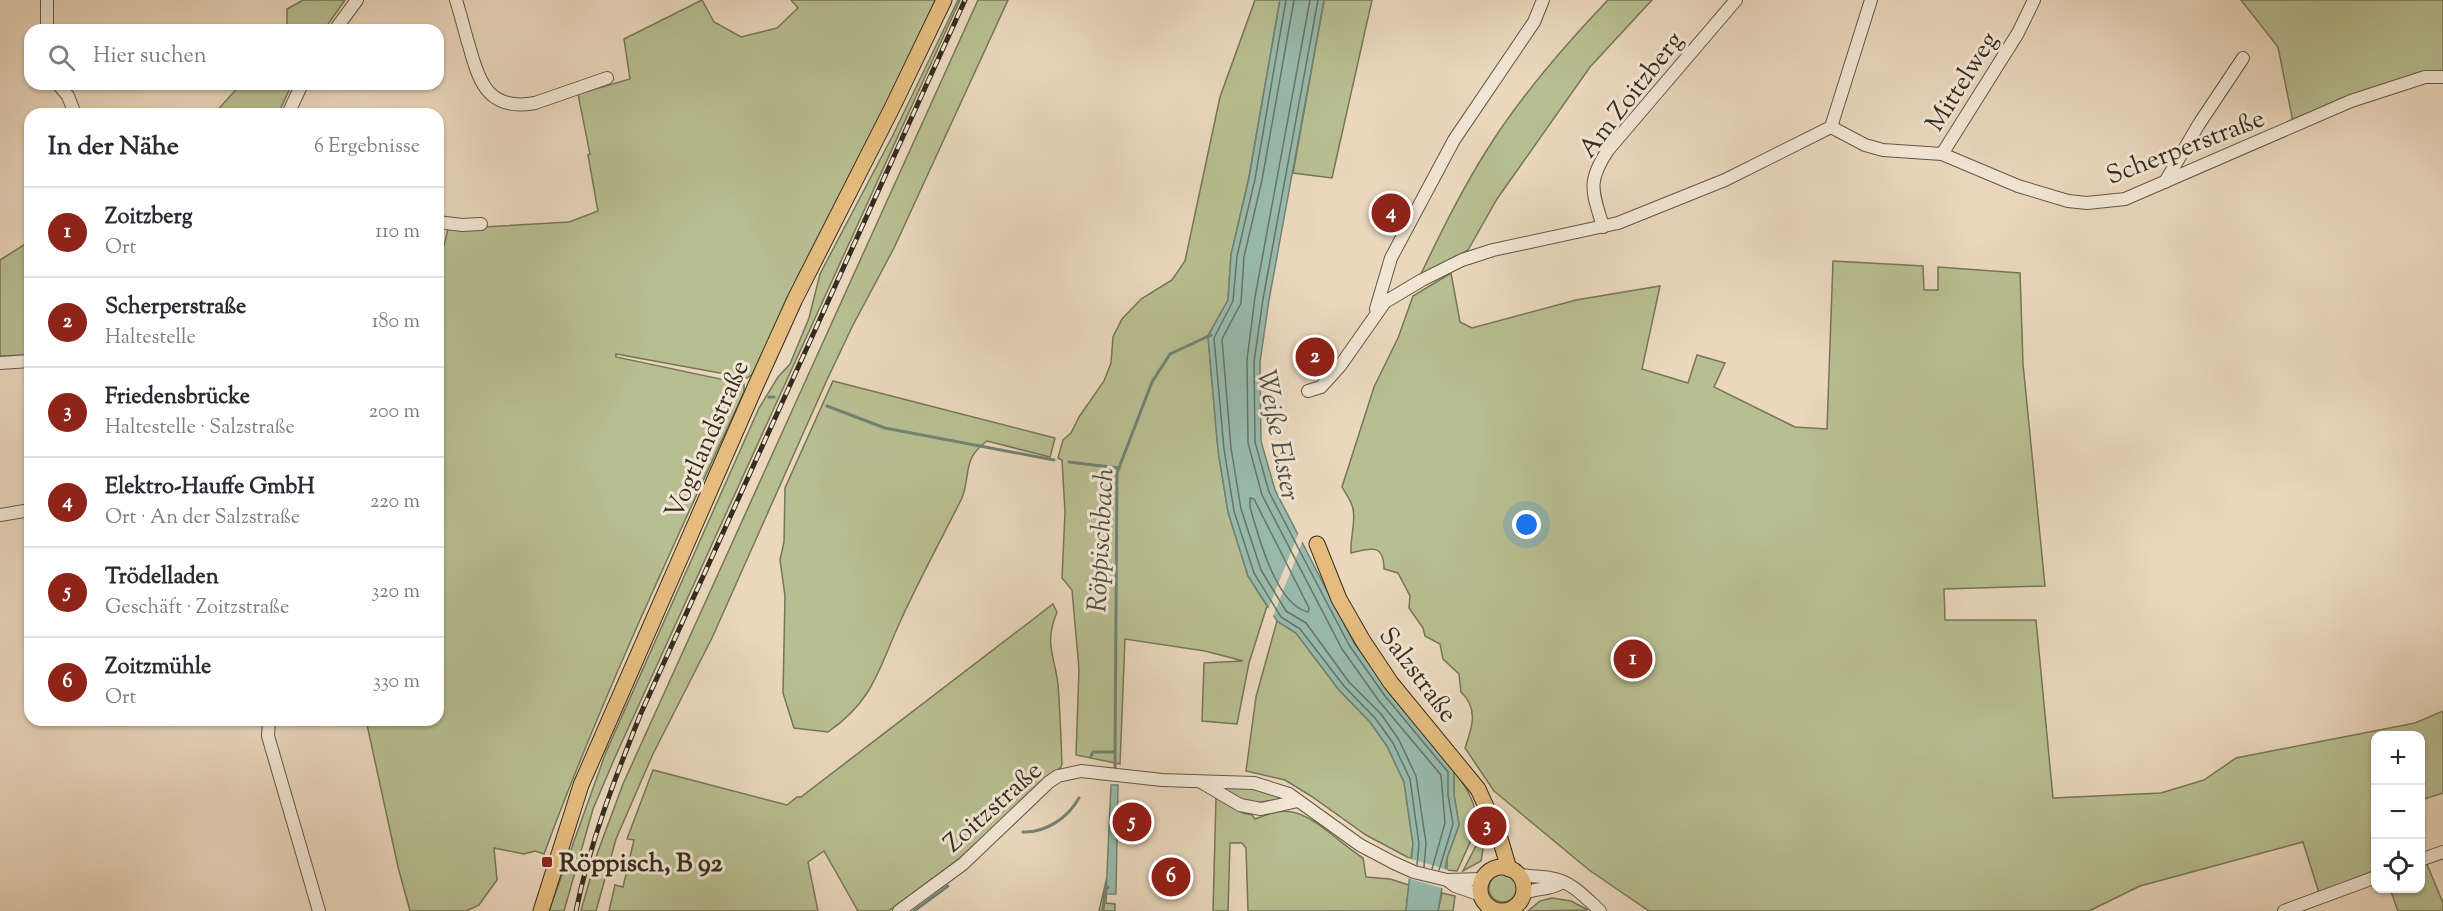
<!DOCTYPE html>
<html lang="de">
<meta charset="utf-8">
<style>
body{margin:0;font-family:"Sorts Mill Goudy",serif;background:#f7f7f7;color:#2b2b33}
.controls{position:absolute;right:18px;bottom:18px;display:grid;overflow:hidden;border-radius:12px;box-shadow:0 2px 4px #0004}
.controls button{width:54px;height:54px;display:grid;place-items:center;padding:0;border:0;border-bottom:2px solid #e1e1e2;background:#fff;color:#2b2b33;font:30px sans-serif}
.you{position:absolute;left:1527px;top:525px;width:21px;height:21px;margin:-15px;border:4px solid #fff;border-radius:50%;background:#1a73e8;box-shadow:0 0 0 9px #1a73e833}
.badge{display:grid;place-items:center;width:39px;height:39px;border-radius:50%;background:#8f2418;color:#fff;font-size:20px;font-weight:700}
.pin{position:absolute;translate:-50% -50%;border:3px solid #fff;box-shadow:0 2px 6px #0006}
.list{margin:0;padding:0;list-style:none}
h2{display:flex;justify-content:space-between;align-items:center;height:78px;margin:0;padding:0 24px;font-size:26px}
h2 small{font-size:20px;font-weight:400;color:#7c7c81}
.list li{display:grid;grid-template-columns:39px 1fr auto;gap:18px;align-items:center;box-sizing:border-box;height:90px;padding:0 24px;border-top:2px solid #e1e1e2}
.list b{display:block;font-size:22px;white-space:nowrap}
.list p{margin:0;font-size:20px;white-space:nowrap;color:#7c7c81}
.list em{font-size:20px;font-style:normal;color:#7c7c81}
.icon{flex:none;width:33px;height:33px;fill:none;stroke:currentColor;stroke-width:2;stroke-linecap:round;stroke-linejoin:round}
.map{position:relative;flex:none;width:2443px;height:911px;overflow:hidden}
.search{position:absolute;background:#fff;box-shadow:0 2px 4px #0004;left:24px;top:24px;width:420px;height:66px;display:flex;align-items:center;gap:15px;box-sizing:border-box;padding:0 21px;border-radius:18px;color:#7c7c81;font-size:22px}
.panel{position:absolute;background:#fff;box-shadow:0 2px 4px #0004;left:24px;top:108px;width:420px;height:618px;border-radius:18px}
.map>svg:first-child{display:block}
.green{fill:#b7be91;stroke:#767658;stroke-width:1.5}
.water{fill:#98baac;stroke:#718274;stroke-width:1.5}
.pier{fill:#ead7bc}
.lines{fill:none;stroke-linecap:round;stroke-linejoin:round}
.shore{stroke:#677466;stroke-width:1.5}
.stream{stroke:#718274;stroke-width:3}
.minor-casing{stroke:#635847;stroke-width:14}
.major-casing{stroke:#362d20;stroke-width:17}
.minor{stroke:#f1e5d3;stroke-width:12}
.major{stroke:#e5bc7e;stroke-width:15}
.rail-casing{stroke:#362d20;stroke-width:5}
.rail{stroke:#f1e5d3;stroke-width:3;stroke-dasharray:9;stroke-linecap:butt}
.poi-dot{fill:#8f2418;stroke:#f1e5d3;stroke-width:2}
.labels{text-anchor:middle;stroke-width:6;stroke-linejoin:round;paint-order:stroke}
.street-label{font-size:26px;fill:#362d20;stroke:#f1e5d3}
.poi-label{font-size:26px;font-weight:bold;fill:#362d20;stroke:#f1e5d3;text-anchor:start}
.water-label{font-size:27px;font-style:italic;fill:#4e5043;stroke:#f1e5d3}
</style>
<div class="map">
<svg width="2443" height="911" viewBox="0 0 2443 911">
<rect width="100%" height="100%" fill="#ead7bc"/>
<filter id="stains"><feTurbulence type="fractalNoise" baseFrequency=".00333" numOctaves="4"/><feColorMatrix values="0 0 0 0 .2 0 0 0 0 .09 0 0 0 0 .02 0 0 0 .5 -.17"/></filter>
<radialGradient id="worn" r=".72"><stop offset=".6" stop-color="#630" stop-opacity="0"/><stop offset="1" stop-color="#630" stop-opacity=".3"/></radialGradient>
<g class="green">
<path d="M 303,0 L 345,0 L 324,30 L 282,30 L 287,25 L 287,9 Z"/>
<path d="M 702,0 L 714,22 L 741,37 L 777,28 L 798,8 L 791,0 L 938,0 L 753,374 L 747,378 L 616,354 L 616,357 L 744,384 L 744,392 C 674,544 602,697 544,854 L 535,851 L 524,854 L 494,848 L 497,880 L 479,905 L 466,911 L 410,911 L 398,867 L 366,720 L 438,720 L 438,270 L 448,229 L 569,222 L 598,211 L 588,155 L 590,154 L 578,94 L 630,79 L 624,39 Z"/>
<path d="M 958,0 L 960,0 L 616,755 L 593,809 L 564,911 L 549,911 L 606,752 L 759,408 L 778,377 L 790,364 L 809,318 L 820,274 L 893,135 Z"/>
<path d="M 978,0 L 1008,0 L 894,248 L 852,327 L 826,382 L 712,638 L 653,754 L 616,839 L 596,911 L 581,911 L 597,854 L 623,784 Z"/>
<path d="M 1255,0 L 1280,0 L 1249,177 L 1231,255 L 1228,300 L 1208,336 L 1218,450 L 1228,512 L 1248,576 L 1267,606 L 1249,663 L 1237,724 L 1202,721 L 1204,663 L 1243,661 L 1205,651 L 1125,639 L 1120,764 L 1076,755 L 1079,669 L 1072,590 L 1062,578 L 1065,512 L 1062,460 L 1058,458 L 1063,440 L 1071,433 L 1079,417 L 1104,381 L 1111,363 L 1113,337 L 1122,319 L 1141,299 L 1172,280 L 1185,261 L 1220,97 Z"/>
<path d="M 1324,0 L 1372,0 L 1332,178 L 1293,173 Z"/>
<path d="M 1608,0 L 1652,0 L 1590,67 L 1497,199 L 1468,250 L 1420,276 C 1442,230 1464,185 1492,142 C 1525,91 1566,44 1608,0 Z"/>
<path d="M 2241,0 L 2443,0 L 2443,77 L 2425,77 L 2294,127 L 2278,47 Z"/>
<path d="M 241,84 L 292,84 L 278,114 L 214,114 Z"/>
<path d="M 30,241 L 30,355 L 0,356 L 0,260 Z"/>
<path d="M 1833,261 L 1923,266 L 1924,290 L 1938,290 L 1938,267 L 2020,273 L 2023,364 L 2045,586 L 1944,589 L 1945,620 L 2036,620 L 2053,798 L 2161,793 L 2204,780 L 2236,758 L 2415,723 L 2443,711 L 2443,793 L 2421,800 L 2420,736 L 2376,736 L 2375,870 L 2319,893 L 2303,842 L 2140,886 L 2089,911 L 1649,911 L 1589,870 L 1494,791 L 1465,748 C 1472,728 1479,709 1461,692 L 1459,674 L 1443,659 L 1440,644 L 1425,636 L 1423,628 L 1409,608 L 1410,596 L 1398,573 L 1384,569 C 1384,543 1370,548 1351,553 C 1350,537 1356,523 1353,509 C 1352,502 1346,494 1342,487 L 1374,387 L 1398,338 L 1413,296 L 1451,273 L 1460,322 L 1472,328 L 1576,300 L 1660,286 L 1642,369 L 1688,383 L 1697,355 L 1725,363 L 1714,387 L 1795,427 L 1827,429 Z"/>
<path d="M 833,381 L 1055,438 L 1050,457 L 987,441 C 962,459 971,474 962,498 C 941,540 919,580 900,622 C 878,670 874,700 828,732 L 794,728 L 783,693 L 785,596 L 780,560 L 784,542 L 785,488 Z"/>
<path d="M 1053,604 L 1057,612 C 1044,644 1054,653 1058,684 C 1060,711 1061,737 1062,764 L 1061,767 L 960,858 L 905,900 L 888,911 L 858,911 L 824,851 L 808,862 L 818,911 L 609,911 L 615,885 L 623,887 L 634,840 L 627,839 L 653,770 L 787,805 L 797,797 L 801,797 Z"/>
<path d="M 1277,621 L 1296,633 L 1339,690 L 1370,722 L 1387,746 L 1404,782 L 1413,844 L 1411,859 L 1366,835 L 1311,796 L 1285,780 L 1246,771 L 1256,697 Z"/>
<path d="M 1454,770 C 1487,816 1478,825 1457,871 L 1447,870 L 1447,858 L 1459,825 L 1454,795 Z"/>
<path d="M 1216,783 L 1243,785 L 1287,798 L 1255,803 L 1243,802 Z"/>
<path d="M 1216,797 L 1243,813 L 1252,815 L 1255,819 C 1266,815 1280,809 1292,812 C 1315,816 1342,845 1363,858 L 1366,877 L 1390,879 L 1409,885 L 1406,911 L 1248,911 L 1246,848 L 1242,843 L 1230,843 L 1228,911 L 1213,911 Z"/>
<path d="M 1480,838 L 1483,849 L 1481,861 L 1463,871 Z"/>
<path d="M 2426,862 L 2443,903 L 2443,911 L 2398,911 L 2390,889 L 2420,888 L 2421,864 Z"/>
<circle cx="1503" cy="888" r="14"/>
<path d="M 1107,877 L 1106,903 L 1115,904 L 1115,911 L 1099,911 Z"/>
<path d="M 1442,893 L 1455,896 L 1453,911 L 1438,911 Z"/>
<path d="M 1552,898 L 1571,901 L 1588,910 L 1528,911 L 1540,901 Z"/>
</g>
<g class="water">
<path d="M 1280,0 L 1324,0 L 1269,300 L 1260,362 L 1261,441 L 1275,490 L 1354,643 L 1390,692 L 1454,770 L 1454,795 L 1459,825 L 1447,858 L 1438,911 L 1406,911 L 1413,844 L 1404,782 L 1387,746 L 1370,722 L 1339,690 L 1296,633 L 1277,621 L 1248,576 L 1228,512 L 1218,450 L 1208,336 L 1228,300 L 1231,255 L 1249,178 Z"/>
<path d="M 1111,785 L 1118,785 L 1116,894 L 1106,894 Z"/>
</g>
<g class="pier">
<path d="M 1299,532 L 1303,540 L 1272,619 L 1267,612 Z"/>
<path d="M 1408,858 L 1448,870 L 1445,889 L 1407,878 Z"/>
</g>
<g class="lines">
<g class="shore">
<path d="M 1286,0 L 1255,179 L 1237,256 L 1233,301 L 1214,338 L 1224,449 L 1234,511 L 1254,573 L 1281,617 L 1300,629 L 1344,686 L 1375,718 L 1393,743 L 1410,779 L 1419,844 L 1417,865"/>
<path d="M 1294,0 L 1262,180 L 1244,257 L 1241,303 L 1222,339 L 1231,448 L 1241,509 L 1261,570 L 1286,611 L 1306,623 L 1349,682 L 1381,714 L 1399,740 L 1416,776 L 1426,843 L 1424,867"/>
<path d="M 1310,0 L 1255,297 L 1247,360 L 1248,443 L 1262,495 L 1342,649 L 1379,701 L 1441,775 L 1445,823 L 1432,869"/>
<path d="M 1318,0 L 1263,299 L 1254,362 L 1255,442 L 1269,492 L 1349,645 L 1385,696 L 1448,772 L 1448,795 L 1453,824 L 1439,870"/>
<path d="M 1250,498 L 1254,499 L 1309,608 L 1308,612 C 1276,605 1258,535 1250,507 Z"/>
</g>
<g class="stream">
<path d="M 769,397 L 774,397"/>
<path d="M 827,406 L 885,428 L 1054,460"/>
<path d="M 1069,462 L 1119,468"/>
<path d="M 1091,756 L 1093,752 L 1115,752 L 1117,473 L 1152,382 L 1170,354 L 1211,335"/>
<path d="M 1115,773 L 1115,752"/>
<path d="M 1023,832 C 1045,833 1068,818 1079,798"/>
<path d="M 914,911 L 948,886"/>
<path d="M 1103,911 L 1105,891 L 1108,887"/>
</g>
<defs>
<g id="minor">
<path d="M 456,0 C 461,16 465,33 470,49 C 480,86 491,111 535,103 L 607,78"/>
<path d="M 47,30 L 47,0"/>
<path d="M 335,30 L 357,0"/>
<path d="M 58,84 L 68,96 L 75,114"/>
<path d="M 288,114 L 302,84"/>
<path d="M 1831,127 L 1871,0"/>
<path d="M 1942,154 L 2018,33 L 2034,0"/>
<path d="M 2165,182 L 2199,124 L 2243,58"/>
<path d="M 438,222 L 462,225 L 481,224"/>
<path d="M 1603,227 C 1593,192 1586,183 1608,150 L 1736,0"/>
<path d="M 1376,309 L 1391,258 L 1454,140 L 1534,22 L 1543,0"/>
<path d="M 0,363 L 30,361"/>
<path d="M 1308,391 L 1321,387 L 1340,366 L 1385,302 L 1422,280 L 1462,260 L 1493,250 L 1618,223 L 1725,180 L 1831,127 L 1865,145 L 1883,150 L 1942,154 L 2018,186 L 2068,201 L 2087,203 L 2125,199 L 2351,101 L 2425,77 L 2443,77"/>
<path d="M 0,515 L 30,510"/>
<path d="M 269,720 L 268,736 L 319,911"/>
<path d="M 1201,782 L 1240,805 L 1261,809 L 1298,801"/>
<path d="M 2420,860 L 2443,852"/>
<path d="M 1517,874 C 1528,877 1539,876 1550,878 C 1571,881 1585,897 1600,911"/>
<path d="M 1447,880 L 1483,879"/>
<path d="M 1523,894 C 1535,887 1549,891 1561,883"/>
<path d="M 899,911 L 963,864 L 1049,782 L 1058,776 L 1081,771 L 1162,780 L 1254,783 L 1289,794 L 1360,845 L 1394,863 L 1414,872 L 1447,880 L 1455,886 L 1481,895"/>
<path d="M 2284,911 L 2376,877"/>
</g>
<g id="major">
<path d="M 1317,544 L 1339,599 L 1363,641 L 1391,683 L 1478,789 L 1499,835 L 1509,869"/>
<circle cx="1502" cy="889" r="22"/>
<path d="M 541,911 L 581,785 L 756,385 L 795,299 L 893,106 L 944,0"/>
</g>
</defs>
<use href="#minor" class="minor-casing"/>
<use href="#major" class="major-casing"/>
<use href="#minor" class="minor"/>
<use href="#major" class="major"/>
<defs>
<path id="rail" d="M 576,911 C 590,842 615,778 641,713 L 965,0"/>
</defs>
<use href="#rail" class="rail-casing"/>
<use href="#rail" class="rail"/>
</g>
<rect class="poi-dot" x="541" y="856" width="12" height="12" rx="3"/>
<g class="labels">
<g class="street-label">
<text transform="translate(1961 81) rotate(-58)" y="9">Mittelweg</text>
<text transform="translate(1630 94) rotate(-52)" y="9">Am Zoitzberg</text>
<text transform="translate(2185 146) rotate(-21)" y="9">Scherperstraße</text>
<text transform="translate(706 439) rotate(-66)" y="9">Vogtlandstraße</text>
<text transform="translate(1419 674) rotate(53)" y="9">Salzstraße</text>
<text transform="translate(992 806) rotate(-42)" y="9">Zoitzstraße</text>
</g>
<g class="poi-label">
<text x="559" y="871">Röppisch, B 92</text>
</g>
<g class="water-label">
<text transform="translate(1279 435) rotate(79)" y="9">Weiße Elster</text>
<text transform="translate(1100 540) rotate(-87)" y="9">Röppischbach</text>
</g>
</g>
<rect width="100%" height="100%" filter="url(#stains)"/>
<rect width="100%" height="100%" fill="url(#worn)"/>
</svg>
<div class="controls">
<button>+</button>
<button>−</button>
<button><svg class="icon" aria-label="locate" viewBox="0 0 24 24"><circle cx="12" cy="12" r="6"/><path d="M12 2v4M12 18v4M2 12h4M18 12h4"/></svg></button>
</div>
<div class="you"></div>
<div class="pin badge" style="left:1633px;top:659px">1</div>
<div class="pin badge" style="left:1315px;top:357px">2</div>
<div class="pin badge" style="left:1487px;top:826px">3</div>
<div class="pin badge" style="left:1391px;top:213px">4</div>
<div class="pin badge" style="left:1132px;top:822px">5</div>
<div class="pin badge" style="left:1171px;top:877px">6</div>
<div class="search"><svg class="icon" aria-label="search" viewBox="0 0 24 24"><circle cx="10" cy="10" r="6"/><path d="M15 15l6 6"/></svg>Hier suchen</div>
<section class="panel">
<h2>In der Nähe<small>6 Ergebnisse</small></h2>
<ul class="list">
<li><span class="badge">1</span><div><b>Zoitzberg</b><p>Ort</p></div><em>110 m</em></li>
<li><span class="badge">2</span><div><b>Scherperstraße</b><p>Haltestelle</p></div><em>180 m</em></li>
<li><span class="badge">3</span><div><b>Friedensbrücke</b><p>Haltestelle · Salzstraße</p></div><em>200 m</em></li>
<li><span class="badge">4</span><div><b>Elektro-Hauffe GmbH</b><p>Ort · An der Salzstraße</p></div><em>220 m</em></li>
<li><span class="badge">5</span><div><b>Trödelladen</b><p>Geschäft · Zoitzstraße</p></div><em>320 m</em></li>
<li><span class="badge">6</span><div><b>Zoitzmühle</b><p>Ort</p></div><em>330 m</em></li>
</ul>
</section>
</div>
